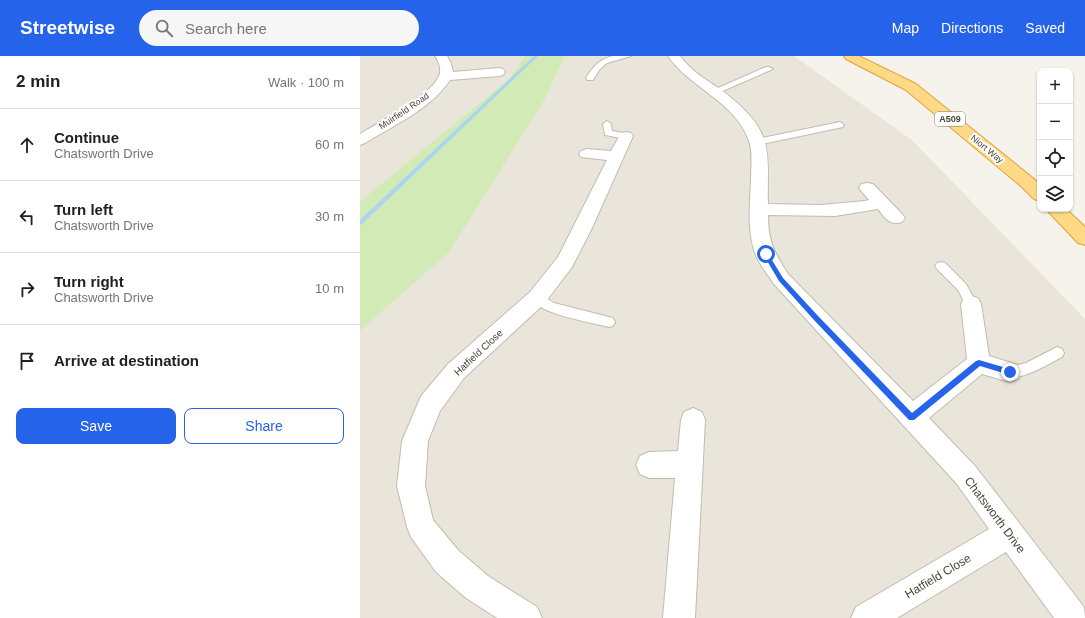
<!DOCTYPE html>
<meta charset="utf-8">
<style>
body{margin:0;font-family:Helvetica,sans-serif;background:#f6f6f6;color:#202124}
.controls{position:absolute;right:12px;top:12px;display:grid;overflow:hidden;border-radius:8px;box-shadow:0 1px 3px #0004}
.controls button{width:36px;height:36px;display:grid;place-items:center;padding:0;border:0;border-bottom:1px solid #e0e0e0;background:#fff;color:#202124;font:20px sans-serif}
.stop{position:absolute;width:12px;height:12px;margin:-9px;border:3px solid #2563eb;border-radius:50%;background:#fff}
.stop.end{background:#2563eb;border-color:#fff;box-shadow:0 1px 4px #0008}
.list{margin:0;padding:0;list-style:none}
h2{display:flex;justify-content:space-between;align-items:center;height:52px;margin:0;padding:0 16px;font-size:17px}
h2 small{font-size:13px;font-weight:400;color:#757577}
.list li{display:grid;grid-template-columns:26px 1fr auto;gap:12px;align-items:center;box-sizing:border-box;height:72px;padding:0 16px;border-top:1px solid #e0e0e0}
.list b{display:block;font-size:15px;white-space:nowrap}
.list p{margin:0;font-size:13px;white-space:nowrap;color:#757577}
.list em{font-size:13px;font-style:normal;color:#757577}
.actions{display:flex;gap:8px;padding:12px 16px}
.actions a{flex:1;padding:9px 0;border:1px solid #2563eb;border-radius:8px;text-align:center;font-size:14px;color:#2563eb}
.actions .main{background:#2563eb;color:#fff}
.icon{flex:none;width:22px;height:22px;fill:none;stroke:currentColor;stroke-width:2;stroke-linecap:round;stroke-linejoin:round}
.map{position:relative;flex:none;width:725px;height:562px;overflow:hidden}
header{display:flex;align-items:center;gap:24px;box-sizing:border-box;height:56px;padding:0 20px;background:#2563eb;color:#fff}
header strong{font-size:19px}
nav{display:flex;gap:22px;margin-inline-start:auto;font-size:14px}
.search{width:280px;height:36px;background:#f6f6f6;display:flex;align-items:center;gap:10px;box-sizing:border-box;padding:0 14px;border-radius:22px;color:#757577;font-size:15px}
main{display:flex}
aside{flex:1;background:#fff}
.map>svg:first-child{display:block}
.residential{fill:#eae5da}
.green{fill:#d2eab5}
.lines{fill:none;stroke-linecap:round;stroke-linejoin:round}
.stream{fill:#a9d4f2;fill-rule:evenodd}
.service-casing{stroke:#c2bbae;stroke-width:2}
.minor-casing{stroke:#c2bbae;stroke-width:2}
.trunk-casing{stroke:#e0a43c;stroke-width:2}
.service{fill:#fff;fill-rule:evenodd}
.minor{fill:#fff;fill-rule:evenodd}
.trunk{fill:#ffd985;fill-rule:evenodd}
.route{fill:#2563eb}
.labels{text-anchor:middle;stroke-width:4;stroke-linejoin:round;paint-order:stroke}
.far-street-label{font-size:9px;fill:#4b4439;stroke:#fff}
.shield{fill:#fff;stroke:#817c74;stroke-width:1}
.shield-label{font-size:9px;font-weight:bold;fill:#4b4439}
.street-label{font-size:10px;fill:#4b4439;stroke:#fff}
.near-street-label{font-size:12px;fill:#4b4439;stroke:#fff}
</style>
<header>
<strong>Streetwise</strong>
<div class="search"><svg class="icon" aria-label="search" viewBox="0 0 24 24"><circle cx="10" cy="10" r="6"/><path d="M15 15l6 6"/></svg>Search here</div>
<nav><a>Map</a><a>Directions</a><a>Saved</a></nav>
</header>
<main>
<aside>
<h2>2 min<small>Walk · 100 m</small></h2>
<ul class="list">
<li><svg class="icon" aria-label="ahead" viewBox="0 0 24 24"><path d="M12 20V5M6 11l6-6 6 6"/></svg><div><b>Continue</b><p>Chatsworth Drive</p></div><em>60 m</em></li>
<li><svg class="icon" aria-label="left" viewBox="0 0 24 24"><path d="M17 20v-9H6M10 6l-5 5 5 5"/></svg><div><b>Turn left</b><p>Chatsworth Drive</p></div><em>30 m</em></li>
<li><svg class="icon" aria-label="right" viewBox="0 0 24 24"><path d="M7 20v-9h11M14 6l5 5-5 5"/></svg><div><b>Turn right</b><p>Chatsworth Drive</p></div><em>10 m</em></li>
<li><svg class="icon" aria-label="arrive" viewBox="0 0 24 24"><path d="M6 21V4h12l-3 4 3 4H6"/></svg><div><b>Arrive at destination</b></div></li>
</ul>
<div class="actions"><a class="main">Save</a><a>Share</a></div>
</aside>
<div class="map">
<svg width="725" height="562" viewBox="0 0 725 562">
<rect width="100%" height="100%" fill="#f6f3ec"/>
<g class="residential">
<path d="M 0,0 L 165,0 L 149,23 L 0,145 Z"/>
<path d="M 205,0 L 434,0 L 552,84 L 725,263 L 725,562 L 0,562 L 0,275 L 89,195 L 184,45 Z"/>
</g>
<path class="green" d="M 165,0 L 205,0 L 184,45 L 89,196 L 0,275 L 0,145 L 149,23 Z"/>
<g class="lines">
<path class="stream" d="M 174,0 L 178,0 L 2,168 L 0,169 L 0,164 Z"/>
<defs>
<g id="service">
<path d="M 253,0 L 271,0 L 247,7 L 240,13 L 233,24 L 227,24 L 226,22 C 233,11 239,3 253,0 Z"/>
<path d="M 406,11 L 409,11 L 413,13 L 358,37 L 352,37 L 351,35 Z"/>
<path d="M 247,65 L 251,68 L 252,75 L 269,78 L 270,80 L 266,83 L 245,79 L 243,68 Z"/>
<path d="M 480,66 L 484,69 L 483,71 L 397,89 L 393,86 L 397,83 Z"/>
<path d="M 581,206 L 585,207 L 606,228 L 617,248 L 615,251 L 611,253 L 607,251 L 598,234 L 577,213 L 575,210 L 577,207 Z"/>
<path d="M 177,237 L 194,247 L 249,261 L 253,262 L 255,266 L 253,270 L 249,271 C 231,266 180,259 171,242 L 173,239 Z"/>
<path d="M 697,291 L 702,293 L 704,297 L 702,301 C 688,308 661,326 645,320 L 643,316 L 645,312 L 666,307 Z"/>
</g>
<g id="minor">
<path d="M 75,0 L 87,0 L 91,7 L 93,16 L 139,12 L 143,13 L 145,16 L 143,19 L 139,20 L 90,24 C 71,53 34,69 5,87 L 0,89 L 0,78 C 19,66 71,40 79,20 C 82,14 79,5 75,0 Z"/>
<path d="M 308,0 L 320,0 C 330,14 346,24 360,33 C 378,47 398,63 405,86 C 410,105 407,128 408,148 L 460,149 L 505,145 L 509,144 L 499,132 L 501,128 L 507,127 L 513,128 L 542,158 L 545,162 L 542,166 C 530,170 525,162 518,153 L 475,160 L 408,159 C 408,186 414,196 428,218 L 553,345 L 607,303 L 601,248 L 604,242 L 611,240 L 618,242 L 621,248 L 629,300 L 658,309 L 662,316 L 658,323 L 650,326 L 622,318 L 569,362 L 615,410 L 724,551 L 725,562 L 694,562 L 646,496 L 537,562 L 491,562 L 496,551 L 629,473 L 597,428 L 414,228 C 408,219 399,208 395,197 C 387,174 390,149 391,124 C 391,112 393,96 389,85 C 375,45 331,33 308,0 Z"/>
<path d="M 266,76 L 271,77 L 273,80 L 232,172 L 212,211 L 184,248 L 104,322 L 80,355 L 68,385 L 65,430 L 73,464 L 98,494 L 128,520 L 177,551 L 182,562 L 137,562 L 106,542 L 76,516 L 51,481 L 47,471 L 37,430 L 42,385 L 61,340 L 88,308 L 170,236 L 198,201 L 247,104 L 221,101 L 219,98 L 221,95 L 227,93 L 251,95 L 261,77 Z"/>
<path d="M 333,352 L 342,356 L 345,364 L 335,562 L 303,562 L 315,422 L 289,422 L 280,418 L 276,409 L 280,400 L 289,396 L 318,395 L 321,364 L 324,356 Z"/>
</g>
<g id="trunk">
<path d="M 484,0 L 499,0 L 556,28 L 674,123 L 680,129 L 680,145 L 674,143 L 662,131 L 546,34 L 486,3 Z"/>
<path d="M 686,153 L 706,153 L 725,171 L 725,189 L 718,187 Z"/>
</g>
</defs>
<use href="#service" class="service-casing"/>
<use href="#minor" class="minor-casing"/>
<use href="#trunk" class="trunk-casing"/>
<use href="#service" class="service"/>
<use href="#minor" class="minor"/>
<use href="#trunk" class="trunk"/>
</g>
<path class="route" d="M 404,196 L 407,196 L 423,222 L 459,261 L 552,357 L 616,305 L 619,304 L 653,314 L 653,318 L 650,319 L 620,310 L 554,364 L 549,364 L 454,264 L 419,225 L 403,198 Z"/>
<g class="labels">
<g class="far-street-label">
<text transform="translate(44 55) rotate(-34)" y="3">Muirfield Road</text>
<text transform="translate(627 93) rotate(39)" y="3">Niort Way</text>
</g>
<rect class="shield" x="575" y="56" width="30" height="14" rx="3"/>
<g class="shield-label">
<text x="590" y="66">A509</text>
</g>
<g class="street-label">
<text transform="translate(118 296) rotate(-43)" y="4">Hatfield Close</text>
</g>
<g class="near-street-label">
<text transform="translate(635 459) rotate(53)" y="4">Chatsworth Drive</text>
<text transform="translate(578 520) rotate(-31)" y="4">Hatfield Close</text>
</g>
</g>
</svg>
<div class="controls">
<button>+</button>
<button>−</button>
<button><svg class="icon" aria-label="locate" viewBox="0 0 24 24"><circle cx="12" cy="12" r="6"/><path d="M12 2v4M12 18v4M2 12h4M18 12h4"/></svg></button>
<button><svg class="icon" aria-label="layers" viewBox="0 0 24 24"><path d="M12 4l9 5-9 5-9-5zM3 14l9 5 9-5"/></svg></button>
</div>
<div class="stop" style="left:406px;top:198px"></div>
<div class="stop end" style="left:650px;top:316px"></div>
</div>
</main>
